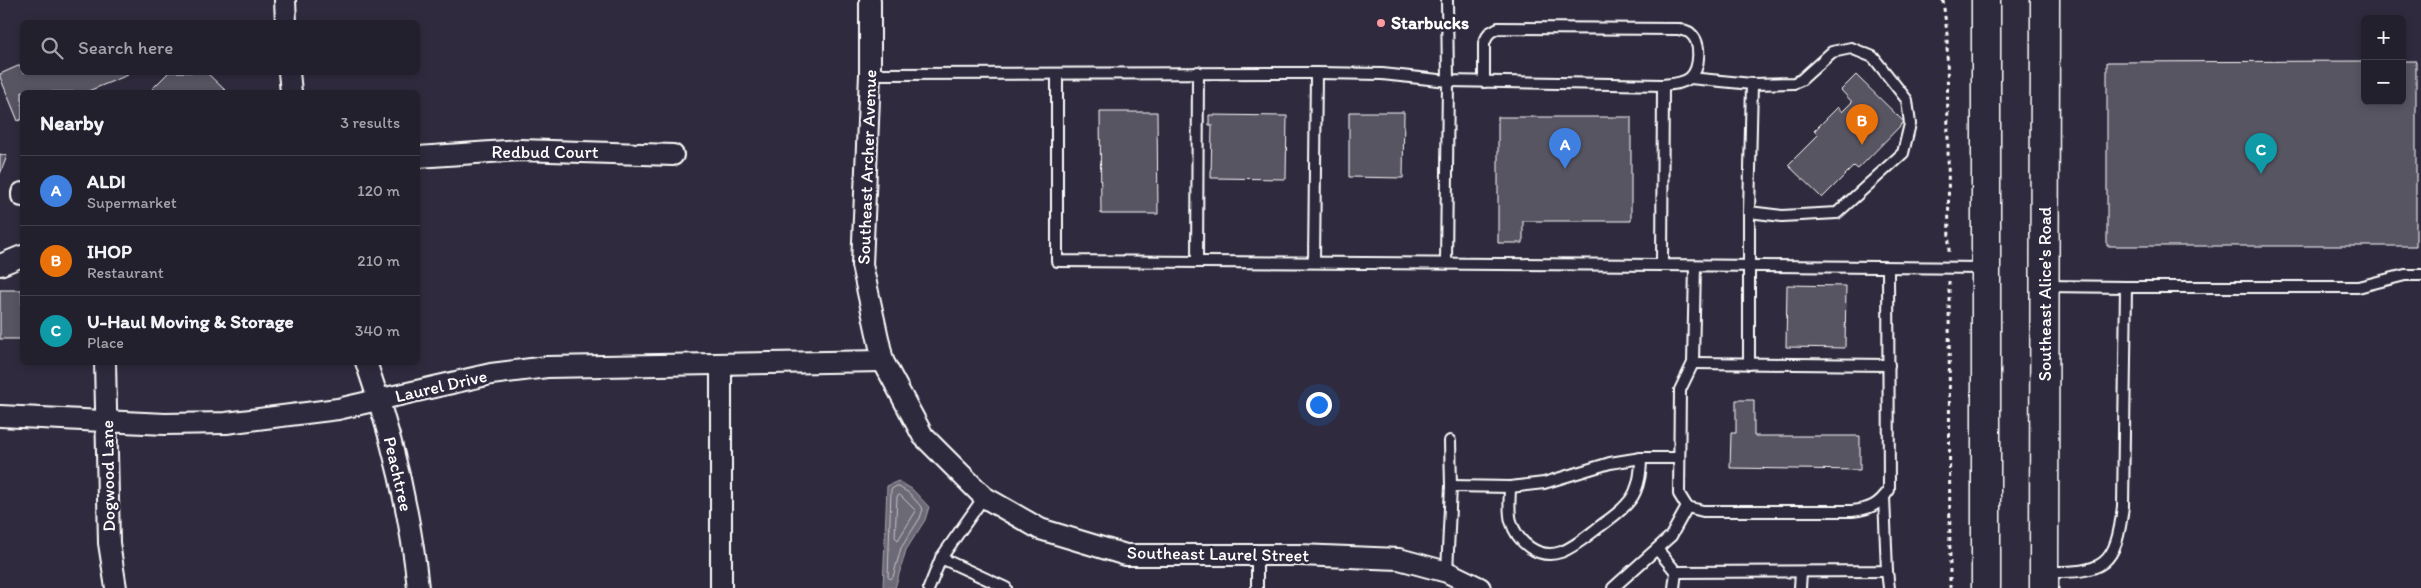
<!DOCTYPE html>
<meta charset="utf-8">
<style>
body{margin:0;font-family:Itim,sans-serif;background:#2b2836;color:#f1f3f6}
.controls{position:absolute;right:15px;top:15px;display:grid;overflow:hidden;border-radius:8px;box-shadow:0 2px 8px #0003}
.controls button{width:45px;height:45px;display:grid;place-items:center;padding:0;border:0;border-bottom:1px solid #403e4a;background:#23202e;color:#f1f3f6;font:25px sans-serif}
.you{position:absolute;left:1318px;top:404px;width:18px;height:18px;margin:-12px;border:4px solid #fff;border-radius:50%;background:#1a73e8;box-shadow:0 0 0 8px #1a73e833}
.badge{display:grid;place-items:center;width:32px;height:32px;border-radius:50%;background:#d93025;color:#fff;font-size:16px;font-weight:700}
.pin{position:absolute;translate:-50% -41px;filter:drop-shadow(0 1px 2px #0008)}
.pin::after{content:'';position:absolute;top:26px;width:18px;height:15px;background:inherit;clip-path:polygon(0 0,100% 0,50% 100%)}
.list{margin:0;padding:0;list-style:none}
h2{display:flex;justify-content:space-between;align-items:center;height:65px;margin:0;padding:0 20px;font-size:21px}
h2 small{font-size:16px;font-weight:400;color:#a3a3aa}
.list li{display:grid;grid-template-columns:32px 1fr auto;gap:15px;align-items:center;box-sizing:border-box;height:70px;padding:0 20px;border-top:1px solid #403e4a}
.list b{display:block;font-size:19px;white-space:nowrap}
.list p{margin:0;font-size:16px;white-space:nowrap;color:#a3a3aa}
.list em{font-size:16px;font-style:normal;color:#a3a3aa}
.icon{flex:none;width:28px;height:28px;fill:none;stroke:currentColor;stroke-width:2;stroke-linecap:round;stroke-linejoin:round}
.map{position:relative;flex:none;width:2421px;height:588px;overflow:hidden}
.search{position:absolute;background:#23202e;box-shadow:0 2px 8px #0003;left:20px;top:20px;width:400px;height:55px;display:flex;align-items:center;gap:12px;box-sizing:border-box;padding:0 18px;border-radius:8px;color:#a3a3aa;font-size:19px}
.panel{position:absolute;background:#23202e;box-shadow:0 2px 8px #0003;left:20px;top:90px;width:400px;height:275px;border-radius:8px}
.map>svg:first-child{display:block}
.water{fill:#6d6a77;stroke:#a7a6ad}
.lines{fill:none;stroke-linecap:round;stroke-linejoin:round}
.shore{stroke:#c5c3c9;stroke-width:1}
.building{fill:#595564;stroke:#fff}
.service-casing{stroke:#fff;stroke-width:14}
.minor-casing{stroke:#fff;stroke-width:24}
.secondary-casing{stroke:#fff;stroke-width:31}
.path{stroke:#fff;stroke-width:3;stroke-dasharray:4 4;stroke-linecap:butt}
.service{stroke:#2f2a3d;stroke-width:10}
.minor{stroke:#2f2a3d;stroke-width:20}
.secondary{stroke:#2f2a3d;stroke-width:28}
.poi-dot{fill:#ff9aa2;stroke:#2f2a3d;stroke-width:2}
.labels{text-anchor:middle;stroke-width:5;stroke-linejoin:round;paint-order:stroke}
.poi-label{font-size:18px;font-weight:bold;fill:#fff;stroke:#2f2a3d;text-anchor:start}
.street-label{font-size:18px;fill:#fff;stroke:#2f2a3d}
</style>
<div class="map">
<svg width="2421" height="588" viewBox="0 0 2421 588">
<rect width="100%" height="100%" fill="#2f2a3d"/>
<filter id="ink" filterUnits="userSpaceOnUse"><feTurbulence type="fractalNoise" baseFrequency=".02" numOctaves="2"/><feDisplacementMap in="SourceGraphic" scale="10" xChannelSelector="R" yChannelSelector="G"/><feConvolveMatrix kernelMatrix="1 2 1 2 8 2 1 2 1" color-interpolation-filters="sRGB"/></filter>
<g filter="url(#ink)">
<path class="water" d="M 898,481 L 912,489 L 929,507 L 925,520 L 906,550 L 895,588 L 883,588 L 887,486 Z"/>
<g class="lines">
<g class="shore">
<path d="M 897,486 L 909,493 L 923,509 L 920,518 L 901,548 L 893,577 L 890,579 L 888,577 L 891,490 Z"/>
<path d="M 900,495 L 916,511 L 898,540 L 895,537 L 897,497 Z"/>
</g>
</g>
<g class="building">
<path d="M 2365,61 L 2365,101 L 2402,101 L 2402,61 L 2416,61 L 2416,246 L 2107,246 L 2107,62 Z"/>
<path d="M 18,66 L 22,66 L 22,72 L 126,72 L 128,75 L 86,92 L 22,92 L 22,119 L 18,121 L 0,77 L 0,74 Z"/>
<path d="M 169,72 L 206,72 L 227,92 L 155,92 L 152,89 Z"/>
<path d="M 1856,75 L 1904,122 L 1858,169 L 1854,166 L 1822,198 L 1788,165 L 1818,135 L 1814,131 L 1838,107 L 1842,112 L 1852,102 L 1841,90 Z"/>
<path d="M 1100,112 L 1157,112 L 1158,214 L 1101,214 Z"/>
<path d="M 1349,112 L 1404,112 L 1403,178 L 1349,177 Z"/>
<path d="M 1209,115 L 1287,116 L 1286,179 L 1211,178 L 1212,125 L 1209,125 Z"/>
<path d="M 1498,117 L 1631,117 L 1631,221 L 1523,221 L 1523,243 L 1498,243 Z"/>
<path d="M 0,154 L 7,156 L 0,174 Z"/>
<path d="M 1787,285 L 1846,286 L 1845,348 L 1786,347 Z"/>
<rect x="0" y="290" width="22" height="49"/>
<path d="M 1736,400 L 1754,400 L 1754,436 L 1860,436 L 1860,470 L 1730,468 L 1731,433 L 1736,433 Z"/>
</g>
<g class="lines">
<defs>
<g id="service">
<path d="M 1447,0 L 1448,81 L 1663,85 L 1662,265 L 1984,268"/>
<path d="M 870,74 L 1316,73 L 1382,74 L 1448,81 L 1446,262"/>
<path d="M 1057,75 L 1057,261 L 1662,265"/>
<path d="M 1690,78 L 1752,84 L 1794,83 L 1801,80 L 1832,52 L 1851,48 L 1873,57 L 1907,100 L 1910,124 L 1903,153 L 1837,213 L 1782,216 L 1749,212"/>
<path d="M 1484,82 L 1484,43 L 1489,33 L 1498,28 L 1679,29 C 1682,30 1688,31 1690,33 C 1702,42 1700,69 1690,78 C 1682,84 1672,84 1663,85"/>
<path d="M 1197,262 L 1198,72"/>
<path d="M 1314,262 L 1316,73"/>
<path d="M 1695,266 L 1693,363 L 1680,390 L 1679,494 L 1687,507 L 1703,511 L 1852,511 C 1870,509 1879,505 1889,490 L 1888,268"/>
<path d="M 2126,287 L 2358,287 L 2405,275 L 2421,275"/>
<path d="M 1693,363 L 1889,365"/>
<path d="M 1749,364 L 1749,212 L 1752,84"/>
<path d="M 1451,486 L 1510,487 L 1544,483 L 1610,463 L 1641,458 L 1679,458"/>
<path d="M 1510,487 C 1510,497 1508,511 1511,521 C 1517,542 1538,560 1561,552 C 1575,547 1587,536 1599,527 C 1611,518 1629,506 1635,492 C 1640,481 1641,470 1641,458"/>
<path d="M 984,497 L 941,558 L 1006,588"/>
<path d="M 1657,549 L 1676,572 L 1887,571 L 1884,497"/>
<path d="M 1257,555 L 1257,588"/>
<path d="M 1887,571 L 1889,588"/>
<path d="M 1447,572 L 1451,486 L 1450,441"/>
<path d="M 2045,572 C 2104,573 2116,567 2123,506 L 2126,287 L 2046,286"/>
<path d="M 929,588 L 941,558"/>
<path d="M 1613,588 L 1671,536 L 1687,507"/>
<path d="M 1674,588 L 1676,572"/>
<path d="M 1800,588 L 1801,572"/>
</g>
<g id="minor">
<path d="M 285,0 L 286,22"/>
<path d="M 870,0 L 870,74 L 862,265 L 883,361 L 923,436 L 984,497 L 1040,529 L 1126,555 L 1299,555 L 1399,559 L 1447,572 L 1480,588"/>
<path d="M 289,72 L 291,92"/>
<path d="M 418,157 L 520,150 L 673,155"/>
<path d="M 22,193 L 22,196"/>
<path d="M 0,265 L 22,256"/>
<path d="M 105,362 L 109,543 L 116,588"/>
<path d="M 366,362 C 392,436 410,510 418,588"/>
<path d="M 0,416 L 165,424 L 226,423 L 338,409 L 491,374 L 547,367 L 883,361"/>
<path d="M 721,588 L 721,366"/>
</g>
<g id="secondary">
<path d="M 1986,588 L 1986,0"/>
<path d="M 2044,588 L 2045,0"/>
</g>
</defs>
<use href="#service" class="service-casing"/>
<use href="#minor" class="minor-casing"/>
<use href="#secondary" class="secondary-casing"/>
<g class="path">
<path d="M 1943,0 L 1947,33 L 1949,255"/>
<path d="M 1949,281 L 1950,588"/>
</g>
<use href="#service" class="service"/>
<use href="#minor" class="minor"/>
<use href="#secondary" class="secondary"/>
</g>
</g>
<circle class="poi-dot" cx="1381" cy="23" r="5"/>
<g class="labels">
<g class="poi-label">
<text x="1391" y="29">Starbucks</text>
</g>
<g class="street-label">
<text x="545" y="158">Redbud Court</text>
<text transform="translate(867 167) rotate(-88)" y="6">Southeast Archer Avenue</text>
<text transform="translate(2045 294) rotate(-90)" y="6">Southeast Alice's Road</text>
<text transform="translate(441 386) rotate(-13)" y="6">Laurel Drive</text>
<text transform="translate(398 474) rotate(77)" y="6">Peachtree</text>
<text transform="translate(108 476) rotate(-91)" y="6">Dogwood Lane</text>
<text transform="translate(1218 554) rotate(1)" y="6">Southeast Laurel Street</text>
</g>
</g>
</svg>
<div class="controls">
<button>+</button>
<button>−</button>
</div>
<div class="you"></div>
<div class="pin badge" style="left:1565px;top:169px;background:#3f7fe0">A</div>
<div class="pin badge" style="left:1862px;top:145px;background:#e8710a">B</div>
<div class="pin badge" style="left:2261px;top:174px;background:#0f9aa8">C</div>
<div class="search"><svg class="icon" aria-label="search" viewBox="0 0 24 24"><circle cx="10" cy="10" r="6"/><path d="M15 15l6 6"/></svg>Search here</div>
<section class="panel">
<h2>Nearby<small>3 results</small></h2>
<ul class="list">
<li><span class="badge" style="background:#3f7fe0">A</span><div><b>ALDI</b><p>Supermarket</p></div><em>120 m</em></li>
<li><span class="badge" style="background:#e8710a">B</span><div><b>IHOP</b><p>Restaurant</p></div><em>210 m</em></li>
<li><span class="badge" style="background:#0f9aa8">C</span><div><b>U-Haul Moving &amp; Storage</b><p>Place</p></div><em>340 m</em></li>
</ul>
</section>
</div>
